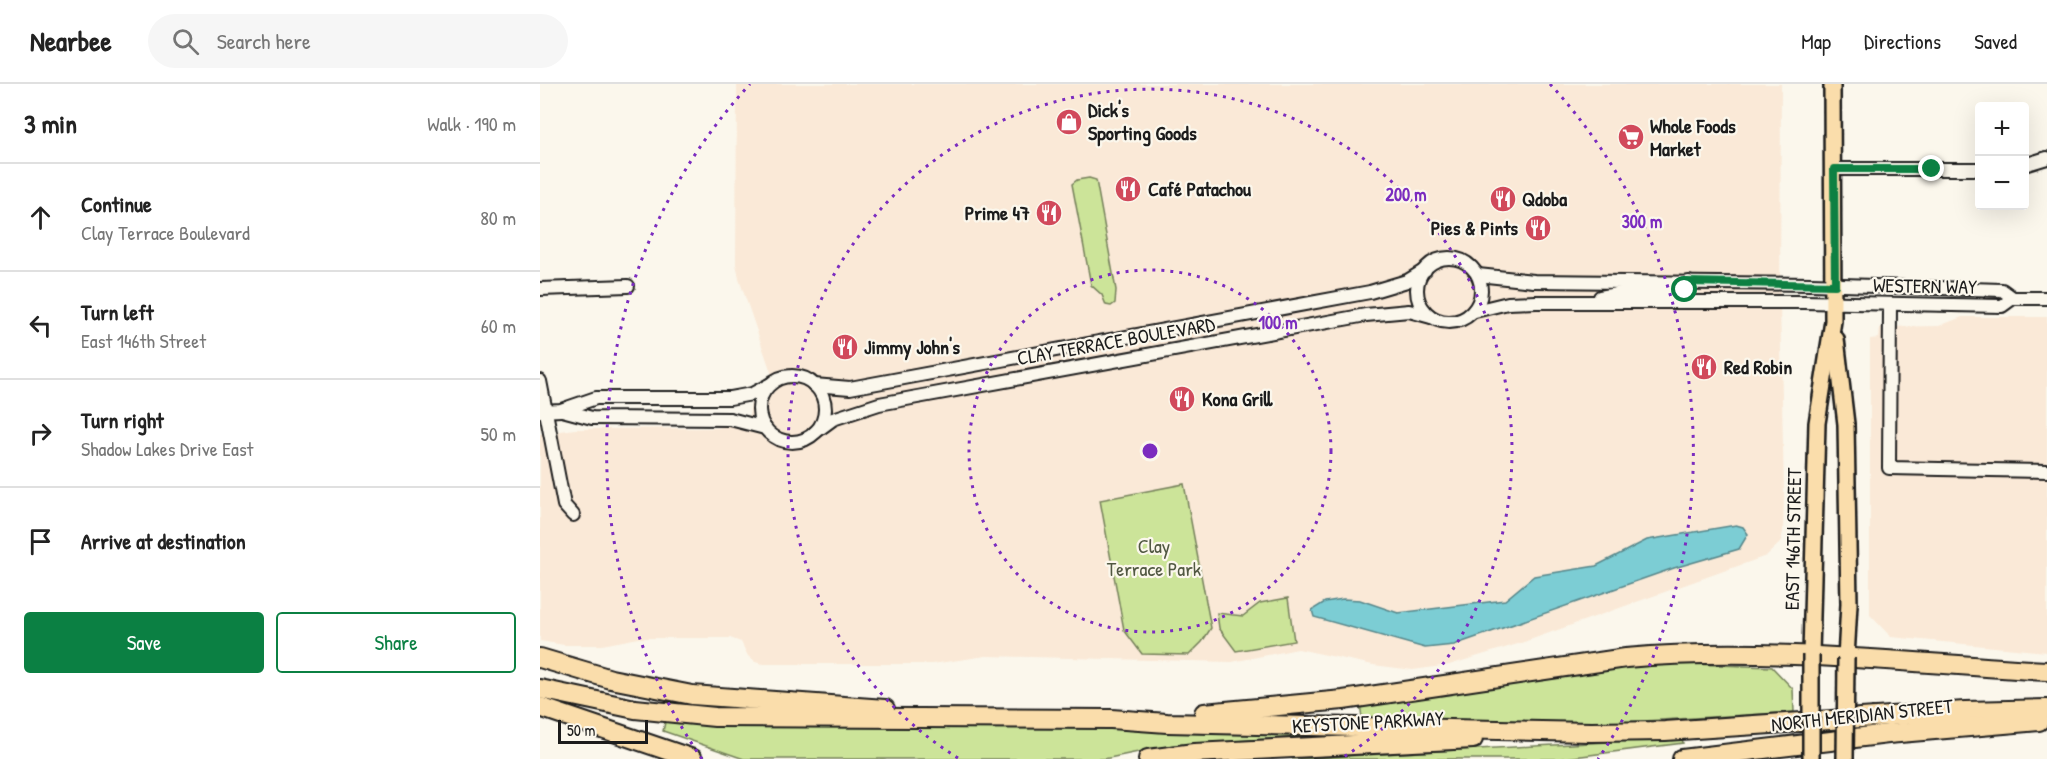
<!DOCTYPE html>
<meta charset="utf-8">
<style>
body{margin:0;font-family:"Patrick Hand",sans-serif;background:#f6f6f6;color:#222}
.controls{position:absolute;right:18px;top:18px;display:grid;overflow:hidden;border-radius:6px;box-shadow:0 6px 24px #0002}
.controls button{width:54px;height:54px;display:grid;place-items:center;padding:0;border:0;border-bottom:2px solid #e0e0e0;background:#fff;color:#222;font:30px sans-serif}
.scale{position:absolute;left:18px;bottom:15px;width:90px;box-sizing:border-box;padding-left:6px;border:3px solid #1c1c1c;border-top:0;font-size:16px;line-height:21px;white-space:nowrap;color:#1c1c1c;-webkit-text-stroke:4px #fbf7ec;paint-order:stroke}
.stop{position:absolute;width:18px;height:18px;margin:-14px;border:4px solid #0b8043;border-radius:50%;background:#fff}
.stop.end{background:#0b8043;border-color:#fff;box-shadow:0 2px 6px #0008}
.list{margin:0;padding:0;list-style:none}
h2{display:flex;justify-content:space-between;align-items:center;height:78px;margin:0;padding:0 24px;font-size:26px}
h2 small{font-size:20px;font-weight:400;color:#767676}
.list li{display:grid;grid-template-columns:39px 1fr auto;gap:18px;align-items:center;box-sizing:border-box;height:108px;padding:0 24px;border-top:2px solid #e0e0e0}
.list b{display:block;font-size:22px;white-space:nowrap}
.list p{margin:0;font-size:20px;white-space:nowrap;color:#767676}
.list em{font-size:20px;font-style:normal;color:#767676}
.actions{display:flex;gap:12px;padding:18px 24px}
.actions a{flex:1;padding:14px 0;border:2px solid #0b8043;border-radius:6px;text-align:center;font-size:21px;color:#0b8043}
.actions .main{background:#0b8043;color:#fff}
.icon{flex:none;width:33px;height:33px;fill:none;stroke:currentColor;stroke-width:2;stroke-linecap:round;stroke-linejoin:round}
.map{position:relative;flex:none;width:1507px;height:675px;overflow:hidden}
header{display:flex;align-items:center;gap:36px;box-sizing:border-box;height:84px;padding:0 30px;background:#fff;border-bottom:2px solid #e0e0e0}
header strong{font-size:28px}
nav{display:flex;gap:33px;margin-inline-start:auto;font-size:21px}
.search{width:420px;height:54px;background:#f6f6f6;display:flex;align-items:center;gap:15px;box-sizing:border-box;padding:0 21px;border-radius:33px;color:#767676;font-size:22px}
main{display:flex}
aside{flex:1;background:#fff}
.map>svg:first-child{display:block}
.built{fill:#fae9d7}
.green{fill:#cce499;stroke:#74805a;stroke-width:1.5}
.water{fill:#7ccdd4;stroke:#56868a;stroke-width:1.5}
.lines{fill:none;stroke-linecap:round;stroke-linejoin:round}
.minor-casing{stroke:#1c1c1c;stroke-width:16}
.major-casing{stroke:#1c1c1c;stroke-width:20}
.highway-casing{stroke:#1c1c1c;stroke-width:22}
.minor{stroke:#fbf7ec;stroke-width:12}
.major{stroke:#faddab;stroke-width:15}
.highway{stroke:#faddab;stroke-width:18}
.major-bridge-casing{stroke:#1c1c1c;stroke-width:20;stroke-linecap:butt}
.major-bridge{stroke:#faddab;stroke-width:15}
.route{stroke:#0b8043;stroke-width:8}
.ring{fill:none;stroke:#7b2cbf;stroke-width:3;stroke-dasharray:3 6}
.labels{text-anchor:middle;stroke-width:4.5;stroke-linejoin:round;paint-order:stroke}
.poi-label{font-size:20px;font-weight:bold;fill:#1c1c1c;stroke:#fbf7ec;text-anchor:start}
.street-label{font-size:20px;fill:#1c1c1c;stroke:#fbf7ec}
.park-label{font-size:20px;fill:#515842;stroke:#fbf7ec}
.centre{fill:#7b2cbf;stroke:#fbf7ec;stroke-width:3}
.ring-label{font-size:18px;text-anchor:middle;font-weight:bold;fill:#7b2cbf;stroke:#fbf7ec;stroke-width:4.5;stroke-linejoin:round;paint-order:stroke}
</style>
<header>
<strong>Nearbee</strong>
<div class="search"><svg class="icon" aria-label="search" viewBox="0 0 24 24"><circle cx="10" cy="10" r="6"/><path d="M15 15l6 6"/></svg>Search here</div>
<nav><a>Map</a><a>Directions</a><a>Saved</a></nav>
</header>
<main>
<aside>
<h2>3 min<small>Walk · 190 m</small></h2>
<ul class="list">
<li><svg class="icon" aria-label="ahead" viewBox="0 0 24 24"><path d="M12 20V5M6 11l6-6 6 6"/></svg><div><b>Continue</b><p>Clay Terrace Boulevard</p></div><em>80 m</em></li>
<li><svg class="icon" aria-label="left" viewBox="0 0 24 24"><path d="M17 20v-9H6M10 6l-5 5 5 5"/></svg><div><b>Turn left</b><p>East 146th Street</p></div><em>60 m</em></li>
<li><svg class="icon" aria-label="right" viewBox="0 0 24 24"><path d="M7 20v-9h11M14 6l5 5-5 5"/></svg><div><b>Turn right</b><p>Shadow Lakes Drive East</p></div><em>50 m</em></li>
<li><svg class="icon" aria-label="arrive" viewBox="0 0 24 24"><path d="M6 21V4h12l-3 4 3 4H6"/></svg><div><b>Arrive at destination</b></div></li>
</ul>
<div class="actions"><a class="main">Save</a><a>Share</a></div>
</aside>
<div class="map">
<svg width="1507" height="675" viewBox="0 0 1507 675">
<rect width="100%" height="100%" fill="#fbf7ec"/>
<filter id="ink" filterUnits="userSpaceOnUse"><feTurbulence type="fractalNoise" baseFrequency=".0167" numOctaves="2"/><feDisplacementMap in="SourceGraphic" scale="12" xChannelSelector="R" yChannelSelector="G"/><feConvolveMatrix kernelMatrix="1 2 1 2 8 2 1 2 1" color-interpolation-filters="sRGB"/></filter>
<g filter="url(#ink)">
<g class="built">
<path d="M 197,0 L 1241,0 L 1240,218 L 1244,410 L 1243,449 L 1240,459 L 1226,472 L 981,559 L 909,581 L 873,586 L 833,581 L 758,565 L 692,578 L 446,572 L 392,580 L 223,580 L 215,578 L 208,572 L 201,558 L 190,554 L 99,554 L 62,561 L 24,561 L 0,557 L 0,350 L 35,345 L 177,344 L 208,338 L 212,310 L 234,297 L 199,195 L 196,179 Z"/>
<path d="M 1422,233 L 1507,233 L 1507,568 L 1351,553 L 1330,531 L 1330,255 L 1339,254 L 1340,243 L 1399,242 Z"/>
</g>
<g class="green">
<path d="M 549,94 L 556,96 L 576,206 L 575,219 L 571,222 L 566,221 L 562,211 L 551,201 L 532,100 L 537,96 Z"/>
<path d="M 644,400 L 671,544 L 662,558 L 649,571 L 602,570 L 584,546 L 560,416 Z"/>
<path d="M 748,514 L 754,557 L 696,567 L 679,544 L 677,529 L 703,532 L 720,519 Z"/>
<path d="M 1121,579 L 1232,583 L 1253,605 L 1254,628 L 1069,639 L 822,634 L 820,619 Z"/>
<path d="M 126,634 L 776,647 L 777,652 L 633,661 L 564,675 L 204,675 L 123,647 Z"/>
<path d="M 1142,654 L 1143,659 L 1018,675 L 752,675 Z"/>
</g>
<path class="water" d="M 1196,441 L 1203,443 L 1208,450 L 1199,465 L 1134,484 L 914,561 L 885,564 L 774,533 L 772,526 L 785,518 L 803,515 L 820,516 L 858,529 L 965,516 L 994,492 L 1056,482 L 1107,456 Z"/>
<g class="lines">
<defs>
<g id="minor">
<path d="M 1484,81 L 1507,74"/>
<path d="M 1294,85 L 1440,85"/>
<circle cx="909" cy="206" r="32"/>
<path d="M 938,191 L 994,197 L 1271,200 L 1462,206 L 1473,214 L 1507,214"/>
<path d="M 0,205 L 88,202"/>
<path d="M 1060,213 L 1082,209 L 1139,209 L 1149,198"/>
<path d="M 1350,222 L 1349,384 L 1507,387"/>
<path d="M 935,227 L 968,219 L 996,218 L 1264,218 L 1462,222 L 1473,214"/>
<circle cx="252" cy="325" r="33"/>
<path d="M 0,297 L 24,421 L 33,431"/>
<path d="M 274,301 L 310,304 L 830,208 L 867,197 L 885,186"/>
<path d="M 22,326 L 52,334 L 190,335 L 225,344"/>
<path d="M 0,327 L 21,326 L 56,314 L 190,314 L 212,310 L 229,301"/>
<path d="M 274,349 L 293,335 L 339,320 L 826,231 L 869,227 L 891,233"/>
</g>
<g id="major">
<path d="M 1296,255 L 1306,340 L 1309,520 L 1306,574"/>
<path d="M 1271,571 L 1277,339 L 1293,237 L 1292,0"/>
</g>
<g id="highway">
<path d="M 0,574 L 71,595 L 152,611 L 345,625"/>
<path d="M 0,605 L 95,625 L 175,633 L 571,635 L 627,639 L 1051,648 L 1125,647 L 1425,627 L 1507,625"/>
<path d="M 0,623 L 153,675"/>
<path d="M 664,629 L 803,616 L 1086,574 C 1226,562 1367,579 1507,587"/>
<path d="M 608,675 L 654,669 L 933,655"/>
<path d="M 1142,675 L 1348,650 L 1499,637"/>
</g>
</defs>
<use href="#minor" class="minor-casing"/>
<use href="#major" class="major-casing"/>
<use href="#highway" class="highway-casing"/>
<use href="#minor" class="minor"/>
<use href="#major" class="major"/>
<use href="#highway" class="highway"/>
<defs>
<g id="major-bridge">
<path d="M 1271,571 L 1271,675"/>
<path d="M 1305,675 L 1306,574"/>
</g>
</defs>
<use href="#major-bridge" class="major-bridge-casing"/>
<use href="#major-bridge" class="major-bridge"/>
</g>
</g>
<g class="lines" filter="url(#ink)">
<path class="route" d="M 1145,206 L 1149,198 L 1295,201 L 1294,85 L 1392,85"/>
</g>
<g class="ring">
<circle cx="610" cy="367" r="181"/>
<path d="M418 674A362 362 0 1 1 802 674"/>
<path d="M162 675A543 543 0 0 1 210 0M1010 0A543 543 0 0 1 1058 675"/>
</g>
<defs>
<symbol id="shop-disc" viewBox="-11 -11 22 22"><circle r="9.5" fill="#d1495b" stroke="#fbf7ec"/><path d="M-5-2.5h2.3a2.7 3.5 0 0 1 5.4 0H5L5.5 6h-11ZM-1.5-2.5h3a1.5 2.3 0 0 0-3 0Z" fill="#fff"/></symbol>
<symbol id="supermarket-disc" viewBox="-11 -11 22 22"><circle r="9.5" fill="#d1495b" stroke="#fbf7ec"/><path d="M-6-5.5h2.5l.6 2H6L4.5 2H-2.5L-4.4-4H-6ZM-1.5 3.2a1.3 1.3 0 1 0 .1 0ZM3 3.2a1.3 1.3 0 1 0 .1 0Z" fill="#fff"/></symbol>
<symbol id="restaurant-disc" viewBox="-11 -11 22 22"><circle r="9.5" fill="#d1495b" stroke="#fbf7ec"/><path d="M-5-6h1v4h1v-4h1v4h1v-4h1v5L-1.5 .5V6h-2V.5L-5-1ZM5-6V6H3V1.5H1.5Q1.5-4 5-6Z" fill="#fff"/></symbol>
</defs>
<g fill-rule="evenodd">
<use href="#shop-disc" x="514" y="23" width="30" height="30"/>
<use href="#supermarket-disc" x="1076" y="38" width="30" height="30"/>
<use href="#restaurant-disc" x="573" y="90" width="30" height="30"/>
<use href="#restaurant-disc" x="948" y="100" width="30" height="30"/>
<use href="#restaurant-disc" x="494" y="114" width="30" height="30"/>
<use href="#restaurant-disc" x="983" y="129" width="30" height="30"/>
<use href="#restaurant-disc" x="290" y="248" width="30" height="30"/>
<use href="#restaurant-disc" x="1149" y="268" width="30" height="30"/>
<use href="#restaurant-disc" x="627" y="300" width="30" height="30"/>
</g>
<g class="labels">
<g class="poi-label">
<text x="548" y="33">Dick's<tspan x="548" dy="23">Sporting Goods</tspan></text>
<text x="1110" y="49">Whole Foods<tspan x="1110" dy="23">Market</tspan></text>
<text x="608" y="112">Café Patachou</text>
<text x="982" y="122">Qdoba</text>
<text x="490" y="136" text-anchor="end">Prime 47</text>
<text x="978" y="151" text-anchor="end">Pies &amp; Pints</text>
<text x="324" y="270">Jimmy John's</text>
<text x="1184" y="290">Red Robin</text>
<text x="662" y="322">Kona Grill</text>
</g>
<g class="street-label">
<text transform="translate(1385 202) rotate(1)" y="7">WESTERN WAY</text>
<text transform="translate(576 257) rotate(-10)" y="7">CLAY TERRACE BOULEVARD</text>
<text transform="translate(1253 455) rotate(-89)" y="7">EAST 146TH STREET</text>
<text transform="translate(1322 631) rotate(-6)" y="7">NORTH MERIDIAN STREET</text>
<text transform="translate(828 638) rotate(-3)" y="7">KEYSTONE PARKWAY</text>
</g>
<g class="park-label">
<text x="614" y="469">Clay<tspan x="614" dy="23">Terrace Park</tspan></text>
</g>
</g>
<circle cx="610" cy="367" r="9" class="centre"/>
<g class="ring-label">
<text x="866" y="117">200 m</text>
<text x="1102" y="144">300 m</text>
<text x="738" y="245">100 m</text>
</g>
</svg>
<div class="controls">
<button>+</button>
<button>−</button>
</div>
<div class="scale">50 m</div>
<div class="stop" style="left:1145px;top:206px"></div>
<div class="stop end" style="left:1392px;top:85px"></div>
</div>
</main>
